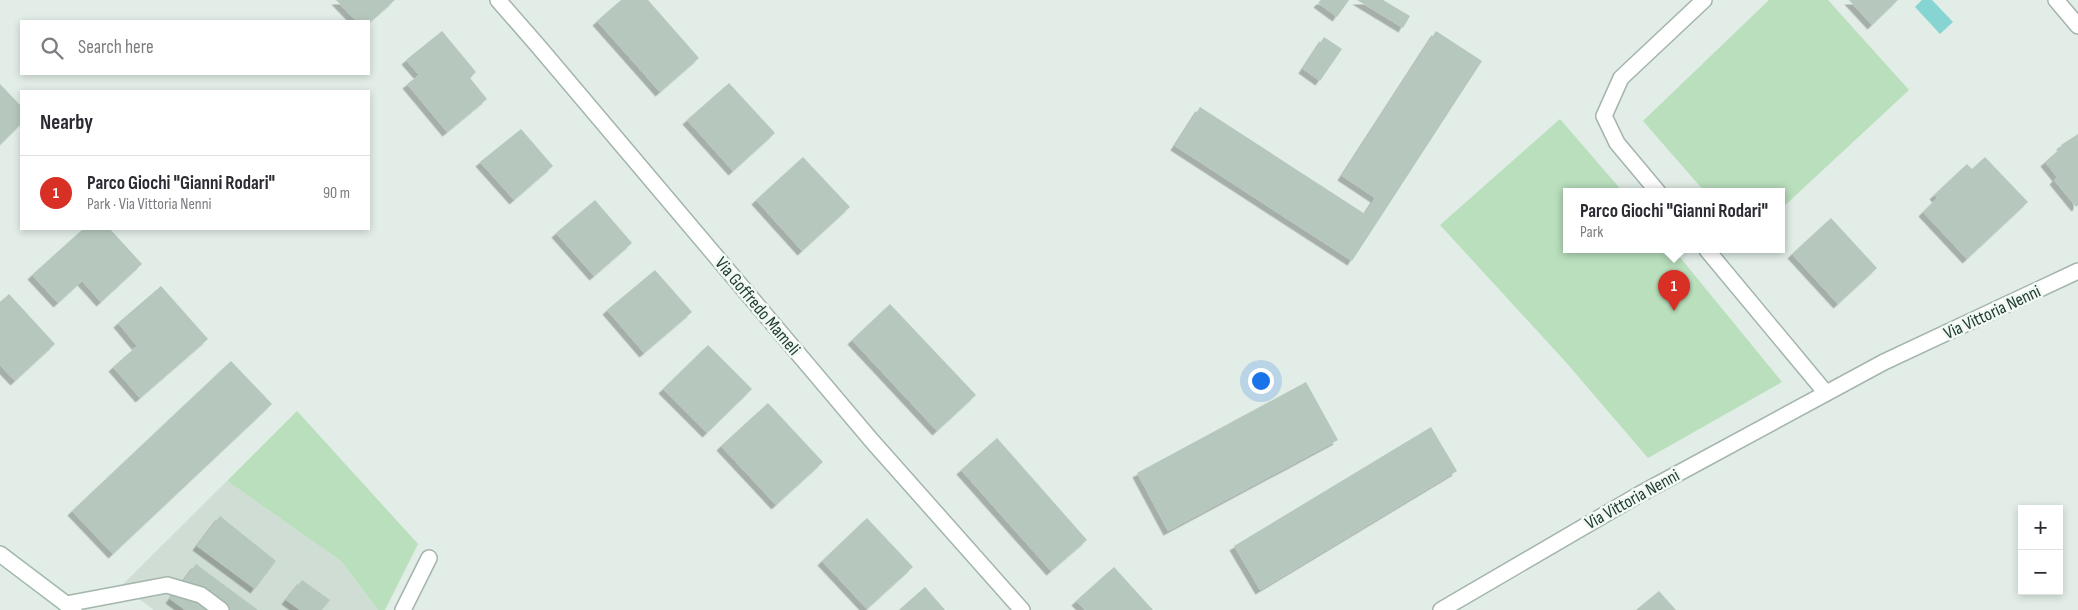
<!DOCTYPE html>
<meta charset="utf-8">
<style>
body{margin:0;font-family:"Sofia Sans Condensed",sans-serif;background:#f2f2f3;color:#2b2b33}
.controls{position:absolute;right:15px;bottom:15px;display:grid;overflow:hidden;border-radius:0px;box-shadow:0 2px 8px #0003}
.controls button{width:45px;height:45px;display:grid;place-items:center;padding:0;border:0;border-bottom:1px solid #e1e1e2;background:#fff;color:#2b2b33;font:25px sans-serif}
.you{position:absolute;left:1260px;top:380px;width:18px;height:18px;margin:-12px;border:4px solid #fff;border-radius:50%;background:#1a73e8;box-shadow:0 0 0 8px #1a73e833}
.badge{display:grid;place-items:center;width:32px;height:32px;border-radius:50%;background:#d93025;color:#fff;font-size:16px;font-weight:700}
.pin{position:absolute;translate:-50% -41px;filter:drop-shadow(0 1px 2px #0008)}
.pin::after{content:'';position:absolute;top:26px;width:18px;height:15px;background:inherit;clip-path:polygon(0 0,100% 0,50% 100%)}
.popup{position:absolute;left:1563px;top:188px;width:222px;height:65px;box-sizing:border-box;display:grid;place-content:center;border-radius:0px;background:#fff;filter:drop-shadow(0 1px 4px #0005);font-size:16px;white-space:nowrap;color:#7c7c81}
.popup b{font-size:19px;color:#2b2b33}
.popup::after{content:'';position:absolute;left:50%;top:100%;margin-left:-10px;border:10px solid transparent;border-top-color:#fff}
.list{margin:0;padding:0;list-style:none}
h2{display:flex;justify-content:space-between;align-items:center;height:65px;margin:0;padding:0 20px;font-size:21px}
h2 small{font-size:16px;font-weight:400;color:#7c7c81}
.list li{display:grid;grid-template-columns:32px 1fr auto;gap:15px;align-items:center;box-sizing:border-box;height:75px;padding:0 20px;border-top:1px solid #e1e1e2}
.list b{display:block;font-size:19px;white-space:nowrap}
.list p{margin:0;font-size:16px;white-space:nowrap;color:#7c7c81}
.list em{font-size:16px;font-style:normal;color:#7c7c81}
.icon{flex:none;width:28px;height:28px;fill:none;stroke:currentColor;stroke-width:2;stroke-linecap:round;stroke-linejoin:round}
.map{position:relative;flex:none;width:2078px;height:610px;overflow:hidden}
.search{position:absolute;background:#fff;box-shadow:0 2px 8px #0003;left:20px;top:20px;width:350px;height:55px;display:flex;align-items:center;gap:12px;box-sizing:border-box;padding:0 18px;border-radius:0px;color:#7c7c81;font-size:19px}
.panel{position:absolute;background:#fff;box-shadow:0 2px 8px #0003;left:20px;top:90px;width:350px;height:140px;border-radius:0px}
.map>svg:first-child{display:block}
.built{fill:#cfddd4}
.green{fill:#b9dfbc}
.water{fill:#86d5d3}
.building{fill:#b6c8be;filter:url(#shadow)}
.lines{fill:none;stroke-linecap:round;stroke-linejoin:round}
.service-casing{stroke:#a4b5ac;stroke-width:18}
.minor-casing{stroke:#a4b5ac;stroke-width:18}
.secondary-casing{stroke:#9fb9ab;stroke-width:18}
.service{stroke:#fff;stroke-width:15}
.minor{stroke:#fff;stroke-width:15}
.secondary{stroke:#fff;stroke-width:15}
.labels{text-anchor:middle;stroke-width:5;stroke-linejoin:round;paint-order:stroke}
.street-label{font-size:18px;fill:#213e31;stroke:#f2f9f4}
</style>
<div class="map">
<svg width="2078" height="610" viewBox="0 0 2078 610">
<defs>
<filter id="shadow"><feDropShadow dx="-4.5" dy="4.5" stdDeviation="0" flood-color="#0004"/></filter>
</defs>
<rect width="100%" height="100%" fill="#e1ede6"/>
<path class="built" d="M 227,481 L 341,561 L 378,610 L 154,610 L 121,586 Z"/>
<g class="green">
<path d="M 1769,0 L 1828,0 L 1909,90 L 1782,208 L 1782,192 L 1705,192 L 1643,121 Z"/>
<path d="M 1560,119 L 1623,192 L 1566,192 L 1566,250 L 1674,250 L 1782,382 L 1648,458 L 1564,360 L 1440,225 Z"/>
<path d="M 297,411 L 418,544 L 385,610 L 378,610 L 341,561 L 227,481 Z"/>
</g>
<path class="water" d="M 1922,0 L 1932,0 L 1953,22 L 1940,34 L 1915,7 Z"/>
<g class="building">
<path d="M 336,0 L 395,0 L 369,23 L 369,21 L 356,21 Z"/>
<path d="M 621,0 L 648,0 L 699,58 L 660,92 L 597,21 Z"/>
<path d="M 1321,0 L 1349,0 L 1337,17 L 1318,3 Z"/>
<path d="M 1357,0 L 1383,0 L 1410,16 L 1403,28 Z"/>
<path d="M 1849,0 L 1898,0 L 1872,25 Z"/>
<path d="M 442,31 L 476,72 L 470,78 L 487,99 L 447,132 L 407,84 L 419,75 L 406,60 Z"/>
<path d="M 1436,31 L 1482,61 L 1352,261 L 1175,146 L 1200,107 L 1365,214 L 1375,198 L 1342,176 Z"/>
<path d="M 1324,37 L 1342,49 L 1320,81 L 1303,69 Z"/>
<path d="M 729,83 L 775,133 L 733,171 L 687,120 Z"/>
<path d="M 0,84 L 21,106 L 21,124 L 0,145 Z"/>
<path d="M 521,129 L 553,166 L 514,200 L 480,162 Z"/>
<path d="M 2078,134 L 2078,205 L 2076,207 L 2054,180 L 2057,177 L 2045,162 L 2062,147 L 2061,145 Z"/>
<path d="M 803,157 L 850,207 L 802,251 L 756,200 Z"/>
<path d="M 1985,157 L 2028,202 L 1967,259 L 1923,212 L 1937,198 L 1934,195 L 1967,164 L 1972,169 Z"/>
<path d="M 595,200 L 632,243 L 594,276 L 556,233 Z"/>
<path d="M 1831,218 L 1877,268 L 1838,304 L 1792,254 Z"/>
<path d="M 83,229 L 110,229 L 142,264 L 101,302 L 82,281 L 58,303 L 32,275 Z"/>
<path d="M 655,270 L 692,312 L 644,353 L 607,310 Z"/>
<path d="M 161,286 L 208,339 L 140,398 L 113,367 L 137,346 L 118,323 Z"/>
<path d="M 9,294 L 55,344 L 15,381 L 0,365 L 0,302 Z"/>
<path d="M 890,304 L 976,395 L 937,431 L 852,340 Z"/>
<path d="M 708,345 L 752,389 L 707,433 L 663,389 Z"/>
<path d="M 231,361 L 272,404 L 113,554 L 72,511 Z"/>
<path d="M 1306,382 L 1338,440 L 1168,531 L 1137,473 Z"/>
<path d="M 768,403 L 823,462 L 776,505 L 721,446 Z"/>
<path d="M 1431,427 L 1457,471 L 1260,590 L 1234,546 Z"/>
<path d="M 997,438 L 1087,540 L 1051,571 L 961,470 Z"/>
<path d="M 220,516 L 276,561 L 255,589 L 197,546 Z"/>
<path d="M 867,518 L 913,567 L 867,609 L 822,561 Z"/>
<path d="M 196,564 L 258,610 L 185,610 L 170,599 Z"/>
<path d="M 1114,567 L 1153,610 L 1085,610 L 1076,601 Z"/>
<path d="M 302,580 L 330,600 L 322,610 L 300,610 L 286,600 Z"/>
<path d="M 925,587 L 945,610 L 899,610 Z"/>
<path d="M 1659,591 L 1676,610 L 1636,610 Z"/>
</g>
<g class="lines">
<defs>
<g id="service">
<path d="M 66,604 L 167,585 L 201,595 L 221,610"/>
<path d="M 403,610 L 429,558"/>
</g>
<g id="minor">
<path d="M 498,0 L 539,47 L 872,441 L 1022,610"/>
<path d="M 2056,0 L 2078,26"/>
<path d="M 1658,192 L 1617,143 L 1604,116 L 1621,78 L 1704,0"/>
<path d="M 1707,250 L 1826,393"/>
<path d="M 1441,610 L 1640,494 L 1884,362 L 2078,271"/>
</g>
<path id="secondary" d="M 0,554 L 74,610"/>
</defs>
<use href="#service" class="service-casing"/>
<use href="#minor" class="minor-casing"/>
<use href="#secondary" class="secondary-casing"/>
<use href="#service" class="service"/>
<use href="#minor" class="minor"/>
<use href="#secondary" class="secondary"/>
</g>
<g class="labels">
<g class="street-label">
<text transform="translate(758 306) rotate(50)" y="6">Via Goffredo Mameli</text>
<text transform="translate(1992 312) rotate(-25)" y="6">Via Vittoria Nenni</text>
<text transform="translate(1632 499) rotate(-29)" y="6">Via Vittoria Nenni</text>
</g>
</g>
</svg>
<div class="controls">
<button>+</button>
<button>−</button>
</div>
<div class="you"></div>
<div class="pin badge" style="left:1674px;top:311px">1</div>
<div class="popup"><b>Parco Giochi &quot;Gianni Rodari&quot;</b>Park</div>
<div class="search"><svg class="icon" aria-label="search" viewBox="0 0 24 24"><circle cx="10" cy="10" r="6"/><path d="M15 15l6 6"/></svg>Search here</div>
<section class="panel">
<h2>Nearby<small></small></h2>
<ul class="list">
<li><span class="badge">1</span><div><b>Parco Giochi &quot;Gianni Rodari&quot;</b><p>Park · Via Vittoria Nenni</p></div><em>90 m</em></li>
</ul>
</section>
</div>
